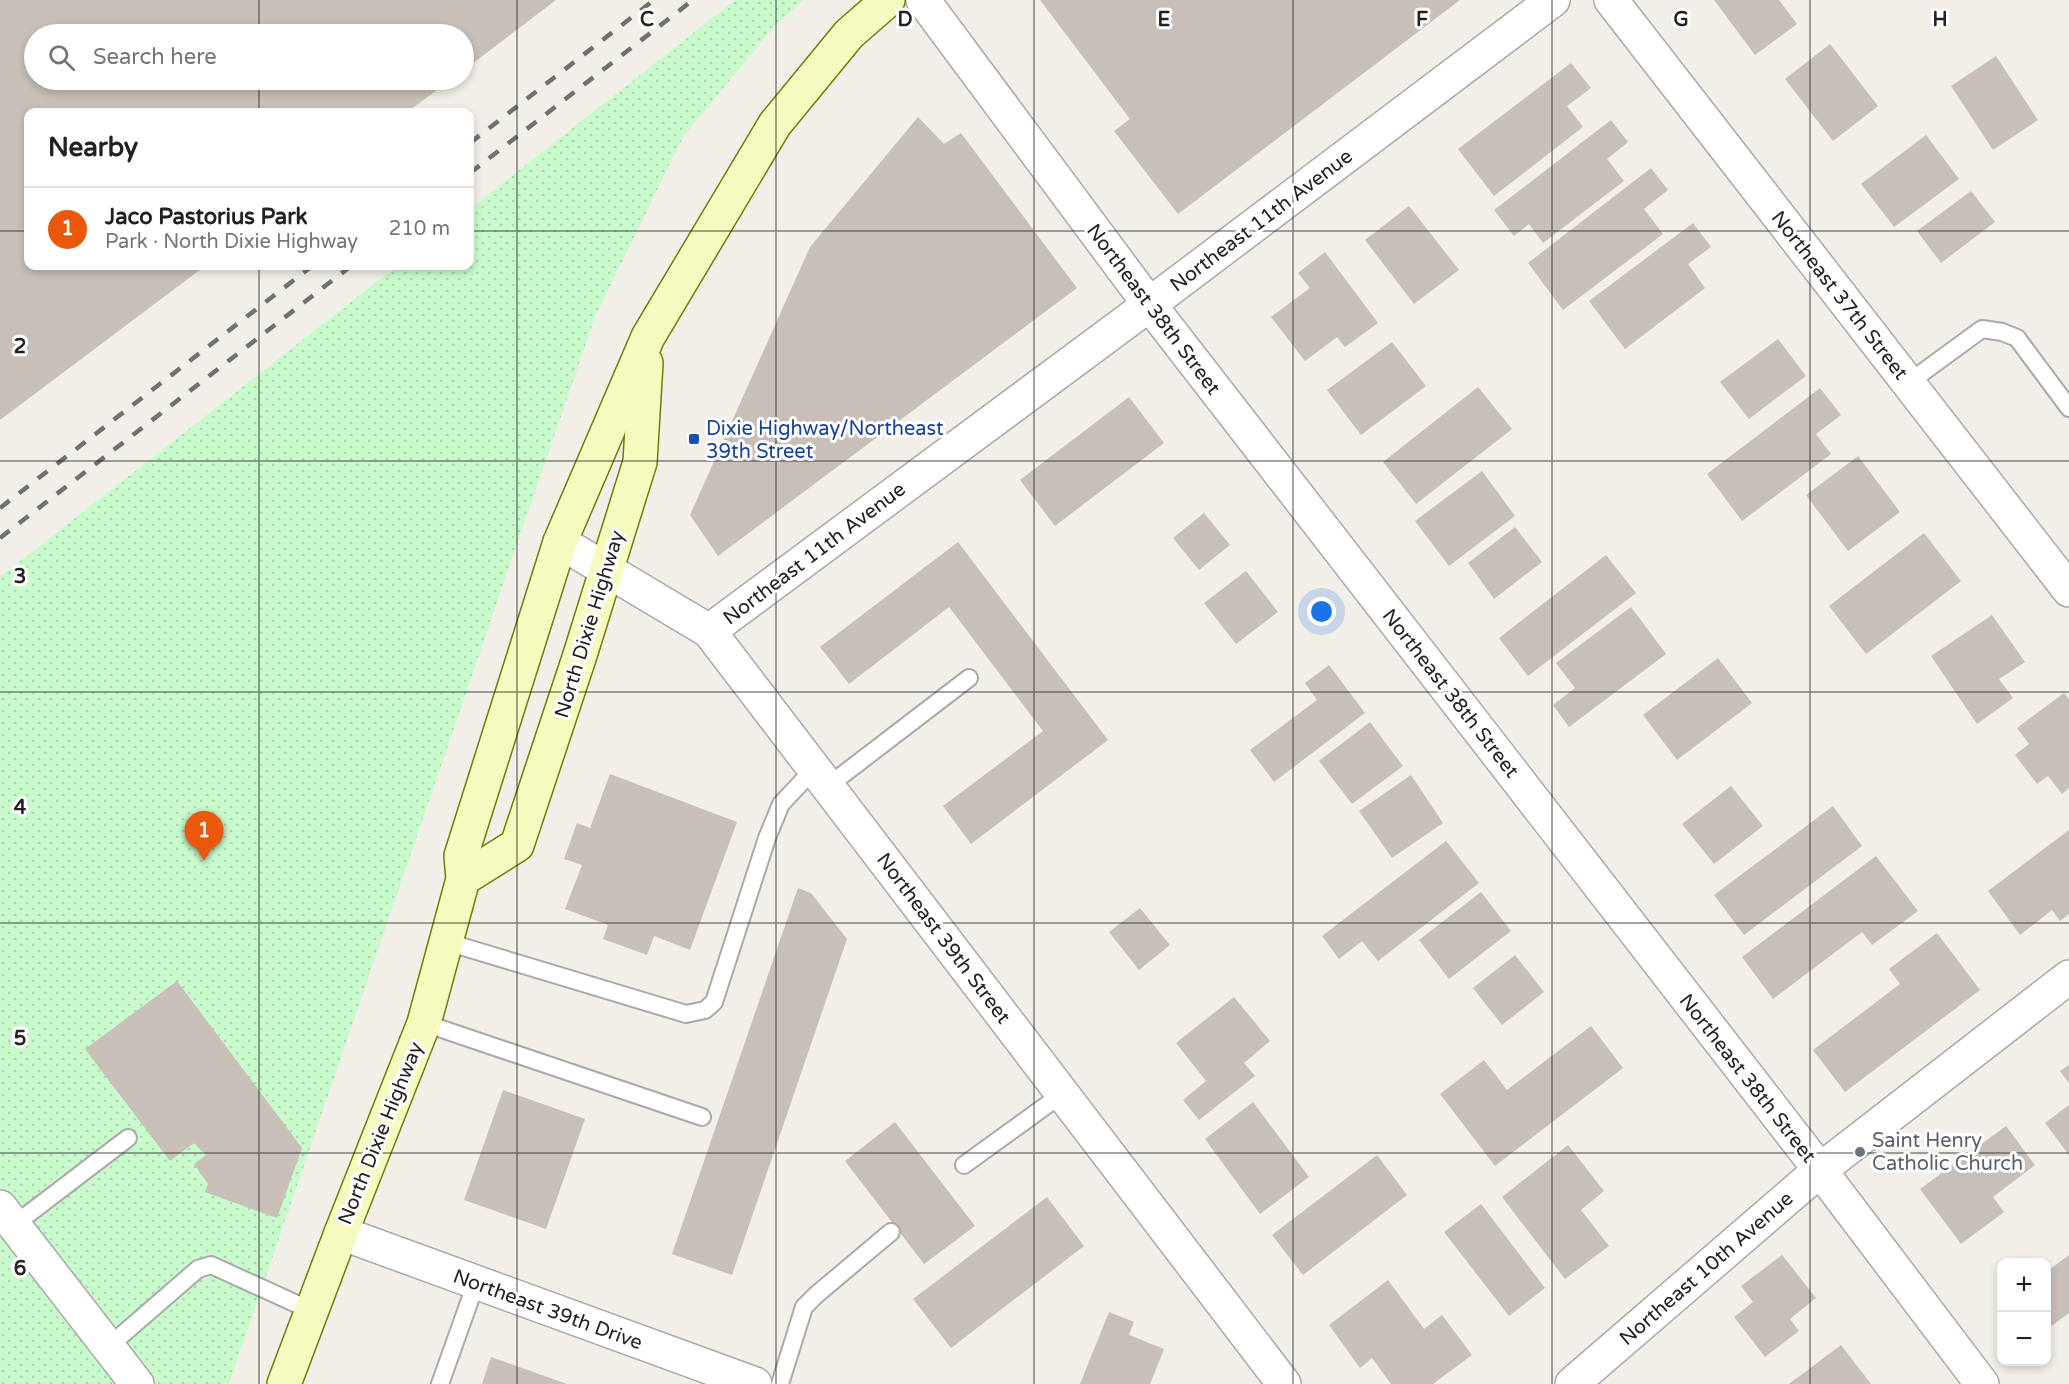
<!DOCTYPE html>
<meta charset="utf-8">
<style>
body{margin:0;font-family:"Varela Round",sans-serif;background:#f6f6f6;color:#202124}
.controls{position:absolute;right:18px;bottom:18px;display:grid;overflow:hidden;border-radius:12px;box-shadow:0 3px 9px #0003}
.controls button{width:54px;height:54px;display:grid;place-items:center;padding:0;border:0;border-bottom:2px solid #e0e0e0;background:#fff;color:#202124;font:30px sans-serif}
.you{position:absolute;left:1322px;top:612px;width:21px;height:21px;margin:-15px;border:4px solid #fff;border-radius:50%;background:#1a73e8;box-shadow:0 0 0 9px #1a73e833}
.badge{display:grid;place-items:center;width:39px;height:39px;border-radius:50%;background:#ea580c;color:#fff;font-size:20px;font-weight:700}
.pin{position:absolute;translate:-50% -50px;filter:drop-shadow(0 2px 3px #0008)}
.pin::after{content:'';position:absolute;top:32px;width:21px;height:18px;background:inherit;clip-path:polygon(0 0,100% 0,50% 100%)}
.list{margin:0;padding:0;list-style:none}
h2{display:flex;justify-content:space-between;align-items:center;height:78px;margin:0;padding:0 24px;font-size:26px}
h2 small{font-size:20px;font-weight:400;color:#757577}
.list li{display:grid;grid-template-columns:39px 1fr auto;gap:18px;align-items:center;box-sizing:border-box;height:84px;padding:0 24px;border-top:2px solid #e0e0e0}
.list b{display:block;font-size:22px;white-space:nowrap}
.list p{margin:0;font-size:20px;white-space:nowrap;color:#757577}
.list em{font-size:20px;font-style:normal;color:#757577}
.icon{flex:none;width:33px;height:33px;fill:none;stroke:currentColor;stroke-width:2;stroke-linecap:round;stroke-linejoin:round}
.map{position:relative;flex:none;width:2069px;height:1384px;overflow:hidden}
.search{position:absolute;background:#fff;box-shadow:0 3px 9px #0003;left:24px;top:24px;width:450px;height:66px;display:flex;align-items:center;gap:15px;box-sizing:border-box;padding:0 21px;border-radius:33px;color:#757577;font-size:22px}
.panel{position:absolute;background:#fff;box-shadow:0 3px 9px #0003;left:24px;top:108px;width:450px;height:162px;border-radius:12px}
.map>svg:first-child{display:block}
.park{fill:url(#park-dots)}
.building{fill:#c7bfb8}
.lines{fill:none;stroke-linecap:round;stroke-linejoin:round}
.service-casing{stroke:#a9a9a9;stroke-width:20}
.minor-casing{stroke:#a9a9a9;stroke-width:36}
.tertiary-casing{stroke:#a9a9a9;stroke-width:36}
.secondary-casing{stroke:#707d05;stroke-width:36}
.service{stroke:#fff;stroke-width:16}
.minor{stroke:#fff;stroke-width:33}
.tertiary{stroke:#fff;stroke-width:33}
.secondary{stroke:#f7fabf;stroke-width:33}
.rail{stroke:#707070;stroke-width:4.5;stroke-dasharray:12 12;stroke-linecap:butt}
.grid{fill:none;stroke:#222;stroke-width:1.5;stroke-opacity:0.55}
.transit-dot{fill:#1a4fb4;stroke:#fff;stroke-width:2}
.worship-dot{fill:#6b7280;stroke:#fff;stroke-width:2}
.labels{text-anchor:middle;stroke-width:6;stroke-linejoin:round;paint-order:stroke}
.street-label{font-size:20px;fill:#222;stroke:#fff}
.transit-label{font-size:20px;fill:#164399;stroke:#fff;text-anchor:start}
.worship-label{font-size:20px;fill:#5b616d;stroke:#fff;text-anchor:start}
.grid-label{font-size:20px;text-anchor:middle;font-weight:bold;fill:#222;stroke:#fff;stroke-width:6;stroke-linejoin:round;paint-order:stroke}
</style>
<div class="map">
<svg width="2069" height="1384" viewBox="0 0 2069 1384">
<defs>
<pattern id="park-dots" width="8" height="8" patternUnits="userSpaceOnUse" patternTransform="scale(1.5)"><rect width="8" height="8" fill="#c8facc"/><path d="M2 2h.1M6 6h.1" fill="none" stroke="#acd6af" stroke-width="1.8" stroke-linecap="round"/></pattern>
</defs>
<rect width="100%" height="100%" fill="#f2efe9"/>
<path class="park" d="M 735,0 L 803,0 L 773,28 L 683,137 L 595,317 L 229,1384 L 0,1384 L 0,577 L 397,266 L 470,266 L 470,209 Z"/>
<g class="building">
<path d="M 0,0 L 556,0 L 464,70 L 464,34 L 34,34 L 34,80 L 451,80 L 407,112 L 28,112 L 28,266 L 205,266 L 0,420 Z"/>
<path d="M 1040,0 L 1460,0 L 1178,214 L 1114,131 L 1130,119 Z"/>
<path d="M 1714,0 L 1779,0 L 1797,24 L 1755,55 Z"/>
<path d="M 1830,44 L 1878,106 L 1833,141 L 1785,79 Z"/>
<path d="M 1996,56 L 2038,120 L 1993,150 L 1951,86 Z"/>
<path d="M 1571,63 L 1591,88 L 1567,106 L 1583,127 L 1494,196 L 1458,149 Z"/>
<path d="M 918,117 L 944,144 L 961,133 L 1077,288 L 718,556 L 690,515 L 810,247 Z"/>
<path d="M 1611,120 L 1628,142 L 1607,159 L 1624,181 L 1543,243 L 1529,224 L 1514,236 L 1494,210 Z"/>
<path d="M 1926,135 L 1959,179 L 1894,227 L 1861,184 Z"/>
<path d="M 1651,168 L 1668,190 L 1644,209 L 1663,234 L 1563,310 L 1528,263 Z"/>
<path d="M 1971,191 L 1995,222 L 1941,263 L 1917,231 Z"/>
<path d="M 1409,206 L 1459,270 L 1414,304 L 1365,240 Z"/>
<path d="M 1693,223 L 1711,247 L 1688,264 L 1705,288 L 1625,349 L 1589,301 Z"/>
<path d="M 1325,252 L 1378,323 L 1345,347 L 1337,337 L 1305,361 L 1271,317 L 1310,288 L 1298,273 Z"/>
<path d="M 1778,339 L 1806,376 L 1749,419 L 1720,382 Z"/>
<path d="M 1392,342 L 1426,386 L 1361,435 L 1327,390 Z"/>
<path d="M 1478,387 L 1512,429 L 1416,504 L 1383,462 Z"/>
<path d="M 1820,388 L 1841,415 L 1816,434 L 1831,454 L 1742,521 L 1707,474 Z"/>
<path d="M 1129,397 L 1164,443 L 1055,526 L 1020,480 Z"/>
<path d="M 1858,456 L 1900,512 L 1848,551 L 1806,495 Z"/>
<path d="M 1482,471 L 1515,516 L 1449,566 L 1415,521 Z"/>
<path d="M 1204,513 L 1230,545 L 1199,570 L 1173,538 Z"/>
<path d="M 1515,527 L 1542,562 L 1494,599 L 1468,563 Z"/>
<path d="M 1924,533 L 1961,581 L 1866,654 L 1829,606 Z"/>
<path d="M 958,542 L 1108,740 L 971,844 L 943,806 L 1043,731 L 949,607 L 849,684 L 820,647 Z"/>
<path d="M 1606,555 L 1636,593 L 1528,676 L 1499,638 Z"/>
<path d="M 1246,571 L 1278,612 L 1236,644 L 1204,603 Z"/>
<path d="M 1631,607 L 1666,654 L 1569,727 L 1553,705 L 1575,688 L 1556,663 Z"/>
<path d="M 1992,615 L 2025,662 L 1999,679 L 2013,698 L 1977,724 L 1931,656 Z"/>
<path d="M 1718,658 L 1752,703 L 1677,760 L 1643,715 Z"/>
<path d="M 1329,665 L 1365,713 L 1274,782 L 1250,750 L 1317,700 L 1305,683 Z"/>
<path d="M 2064,693 L 2069,699 L 2069,788 L 2062,794 L 2048,776 L 2037,784 L 2015,755 L 2029,744 L 2017,728 Z"/>
<path d="M 1370,722 L 1403,766 L 1352,804 L 1319,761 Z"/>
<path d="M 610,774 L 737,822 L 690,950 L 654,936 L 647,955 L 603,939 L 608,925 L 565,909 L 582,865 L 564,859 L 577,823 L 590,828 Z"/>
<path d="M 1411,775 L 1443,823 L 1392,858 L 1359,811 Z"/>
<path d="M 1731,786 L 1763,826 L 1714,864 L 1682,824 Z"/>
<path d="M 1833,806 L 1862,846 L 1744,935 L 1714,895 Z"/>
<path d="M 2069,830 L 2069,914 L 2060,921 L 2052,910 L 2020,935 L 1988,891 Z"/>
<path d="M 1446,841 L 1479,883 L 1378,961 L 1362,941 L 1339,959 L 1322,936 Z"/>
<path d="M 1876,856 L 1918,911 L 1872,945 L 1862,932 L 1773,999 L 1742,957 Z"/>
<path d="M 798,888 L 811,893 L 847,939 L 732,1275 L 672,1254 Z"/>
<path d="M 1481,892 L 1511,931 L 1449,979 L 1419,940 Z"/>
<path d="M 1140,908 L 1170,945 L 1139,970 L 1109,932 Z"/>
<path d="M 1937,933 L 1980,990 L 1845,1092 L 1813,1050 L 1900,984 L 1889,969 Z"/>
<path d="M 1515,955 L 1544,992 L 1502,1025 L 1473,988 Z"/>
<path d="M 177,981 L 302,1148 L 277,1218 L 205,1192 L 208,1184 L 194,1164 L 206,1155 L 194,1143 L 170,1161 L 85,1049 Z"/>
<path d="M 1234,997 L 1270,1041 L 1244,1063 L 1255,1076 L 1199,1120 L 1183,1100 L 1206,1081 L 1176,1043 Z"/>
<path d="M 1591,1026 L 1623,1068 L 1495,1166 L 1440,1094 L 1484,1060 L 1507,1090 Z"/>
<path d="M 2069,1065 L 2069,1083 L 2060,1071 Z"/>
<path d="M 503,1090 L 585,1119 L 546,1229 L 464,1200 Z"/>
<path d="M 1253,1102 L 1309,1177 L 1260,1214 L 1205,1139 Z"/>
<path d="M 2069,1105 L 2069,1155 L 2045,1123 Z"/>
<path d="M 895,1122 L 975,1226 L 924,1264 L 845,1161 Z"/>
<path d="M 2006,1126 L 2035,1165 L 1993,1197 L 2004,1212 L 1961,1244 L 1920,1189 Z"/>
<path d="M 1568,1145 L 1604,1191 L 1581,1210 L 1609,1246 L 1565,1279 L 1502,1197 Z"/>
<path d="M 1377,1155 L 1407,1195 L 1303,1275 L 1272,1235 Z"/>
<path d="M 1047,1197 L 1084,1246 L 951,1348 L 913,1299 Z"/>
<path d="M 1481,1204 L 1545,1288 L 1509,1316 L 1444,1232 Z"/>
<path d="M 1782,1255 L 1816,1298 L 1790,1319 L 1799,1331 L 1765,1357 L 1734,1317 L 1753,1302 L 1741,1286 Z"/>
<path d="M 2069,1255 L 2069,1313 L 2046,1330 L 2046,1272 Z"/>
<path d="M 1388,1280 L 1424,1329 L 1442,1315 L 1472,1355 L 1433,1384 L 1391,1384 L 1372,1358 L 1360,1368 L 1329,1325 Z"/>
<path d="M 1109,1312 L 1134,1322 L 1129,1335 L 1164,1349 L 1150,1384 L 1080,1384 Z"/>
<path d="M 1841,1345 L 1871,1384 L 1789,1384 Z"/>
<path d="M 491,1357 L 567,1384 L 482,1384 Z"/>
</g>
<g class="lines">
<defs>
<g id="service">
<path d="M 1908,383 L 1982,329 L 2002,332 L 2017,338 L 2069,408"/>
<path d="M 828,786 L 969,678"/>
<path d="M 447,942 L 686,1014 L 705,1010 L 714,1002 L 767,838 L 781,804 L 814,769"/>
<path d="M 424,1023 L 702,1117"/>
<path d="M 964,1165 L 1062,1094"/>
<path d="M 14,1225 L 128,1138"/>
<path d="M 108,1347 L 198,1269 L 211,1265 L 312,1311"/>
<path d="M 440,1384 L 476,1283"/>
<path d="M 780,1384 L 804,1307 L 816,1295 L 891,1232"/>
</g>
<g id="minor">
<path d="M 1611,0 L 2069,590"/>
<path d="M 560,542 L 709,631 L 1284,1384"/>
<path d="M 709,631 L 1130,319 L 1553,0"/>
<path d="M 0,1207 L 137,1384"/>
<path d="M 341,1233 L 755,1384"/>
<path d="M 1572,1384 L 1820,1170 L 2069,977"/>
</g>
<path id="tertiary" d="M 923,0 L 1149,304 L 1820,1170 L 1982,1384"/>
<g id="secondary">
<path d="M 463,879 L 517,845 L 580,655 L 640,462 L 646,363"/>
<path d="M 284,1384 L 341,1233 L 424,1023 L 463,879 L 461,856 L 560,542 L 648,337 L 775,124 L 849,34 L 888,0"/>
</g>
</defs>
<use href="#service" class="service-casing"/>
<use href="#minor" class="minor-casing"/>
<use href="#tertiary" class="tertiary-casing"/>
<use href="#secondary" class="secondary-casing"/>
<use href="#service" class="service"/>
<use href="#minor" class="minor"/>
<use href="#tertiary" class="tertiary"/>
<use href="#secondary" class="secondary"/>
<g class="rail">
<path d="M 470,143 L 654,0"/>
<path d="M 470,173 L 693,0"/>
<path d="M 0,508 L 312,266"/>
<path d="M 0,538 L 351,266"/>
</g>
</g>
<path class="grid" d="M 259,0 L 259,34M 517,0 L 517,1384M 776,0 L 776,1384M 1034,0 L 1034,1384M 1293,0 L 1293,1384M 1552,0 L 1552,1384M 1810,0 L 1810,1384M 259,80 L 259,112M 0,231 L 28,231M 470,231 L 2069,231M 259,266 L 259,1384M 0,461 L 2069,461M 0,692 L 2069,692M 0,923 L 2069,923M 0,1153 L 2069,1153"/>
<rect class="transit-dot" x="688" y="433" width="12" height="12" rx="3"/>
<circle class="worship-dot" cx="1860" cy="1152" r="6"/>
<g class="labels">
<g class="street-label">
<text transform="translate(1261 220) rotate(-37)" y="7">Northeast 11th Avenue</text>
<text transform="translate(1840 295) rotate(52)" y="7">Northeast 37th Street</text>
<text transform="translate(1154 309) rotate(53)" y="7">Northeast 38th Street</text>
<text transform="translate(814 553) rotate(-37)" y="7">Northeast 11th Avenue</text>
<text transform="translate(589 624) rotate(-73)" y="7">North Dixie Highway</text>
<text transform="translate(1451 693) rotate(52)" y="7">Northeast 38th Street</text>
<text transform="translate(944 938) rotate(53)" y="7">Northeast 39th Street</text>
<text transform="translate(1748 1078) rotate(52)" y="7">Northeast 38th Street</text>
<text transform="translate(380 1133) rotate(-68)" y="7">North Dixie Highway</text>
<text transform="translate(1706 1268) rotate(-41)" y="7">Northeast 10th Avenue</text>
<text transform="translate(548 1309) rotate(20)" y="7">Northeast 39th Drive</text>
</g>
<g class="transit-label">
<text x="706" y="435">Dixie Highway/Northeast<tspan x="706" dy="23">39th Street</tspan></text>
</g>
<g class="worship-label">
<text x="1872" y="1147">Saint Henry<tspan x="1872" dy="23">Catholic Church</tspan></text>
</g>
</g>
<g class="grid-label">
<text x="647" y="26">C</text>
<text x="905" y="26">D</text>
<text x="1164" y="26">E</text>
<text x="1422" y="26">F</text>
<text x="1681" y="26">G</text>
<text x="1940" y="26">H</text>
<text x="20" y="353">2</text>
<text x="20" y="583">3</text>
<text x="20" y="814">4</text>
<text x="20" y="1045">5</text>
<text x="20" y="1275">6</text>
</g>
</svg>
<div class="controls">
<button>+</button>
<button>−</button>
</div>
<div class="you"></div>
<div class="pin badge" style="left:204px;top:861px">1</div>
<div class="search"><svg class="icon" aria-label="search" viewBox="0 0 24 24"><circle cx="10" cy="10" r="6"/><path d="M15 15l6 6"/></svg>Search here</div>
<section class="panel">
<h2>Nearby<small></small></h2>
<ul class="list">
<li><span class="badge">1</span><div><b>Jaco Pastorius Park</b><p>Park · North Dixie Highway</p></div><em>210 m</em></li>
</ul>
</section>
</div>
